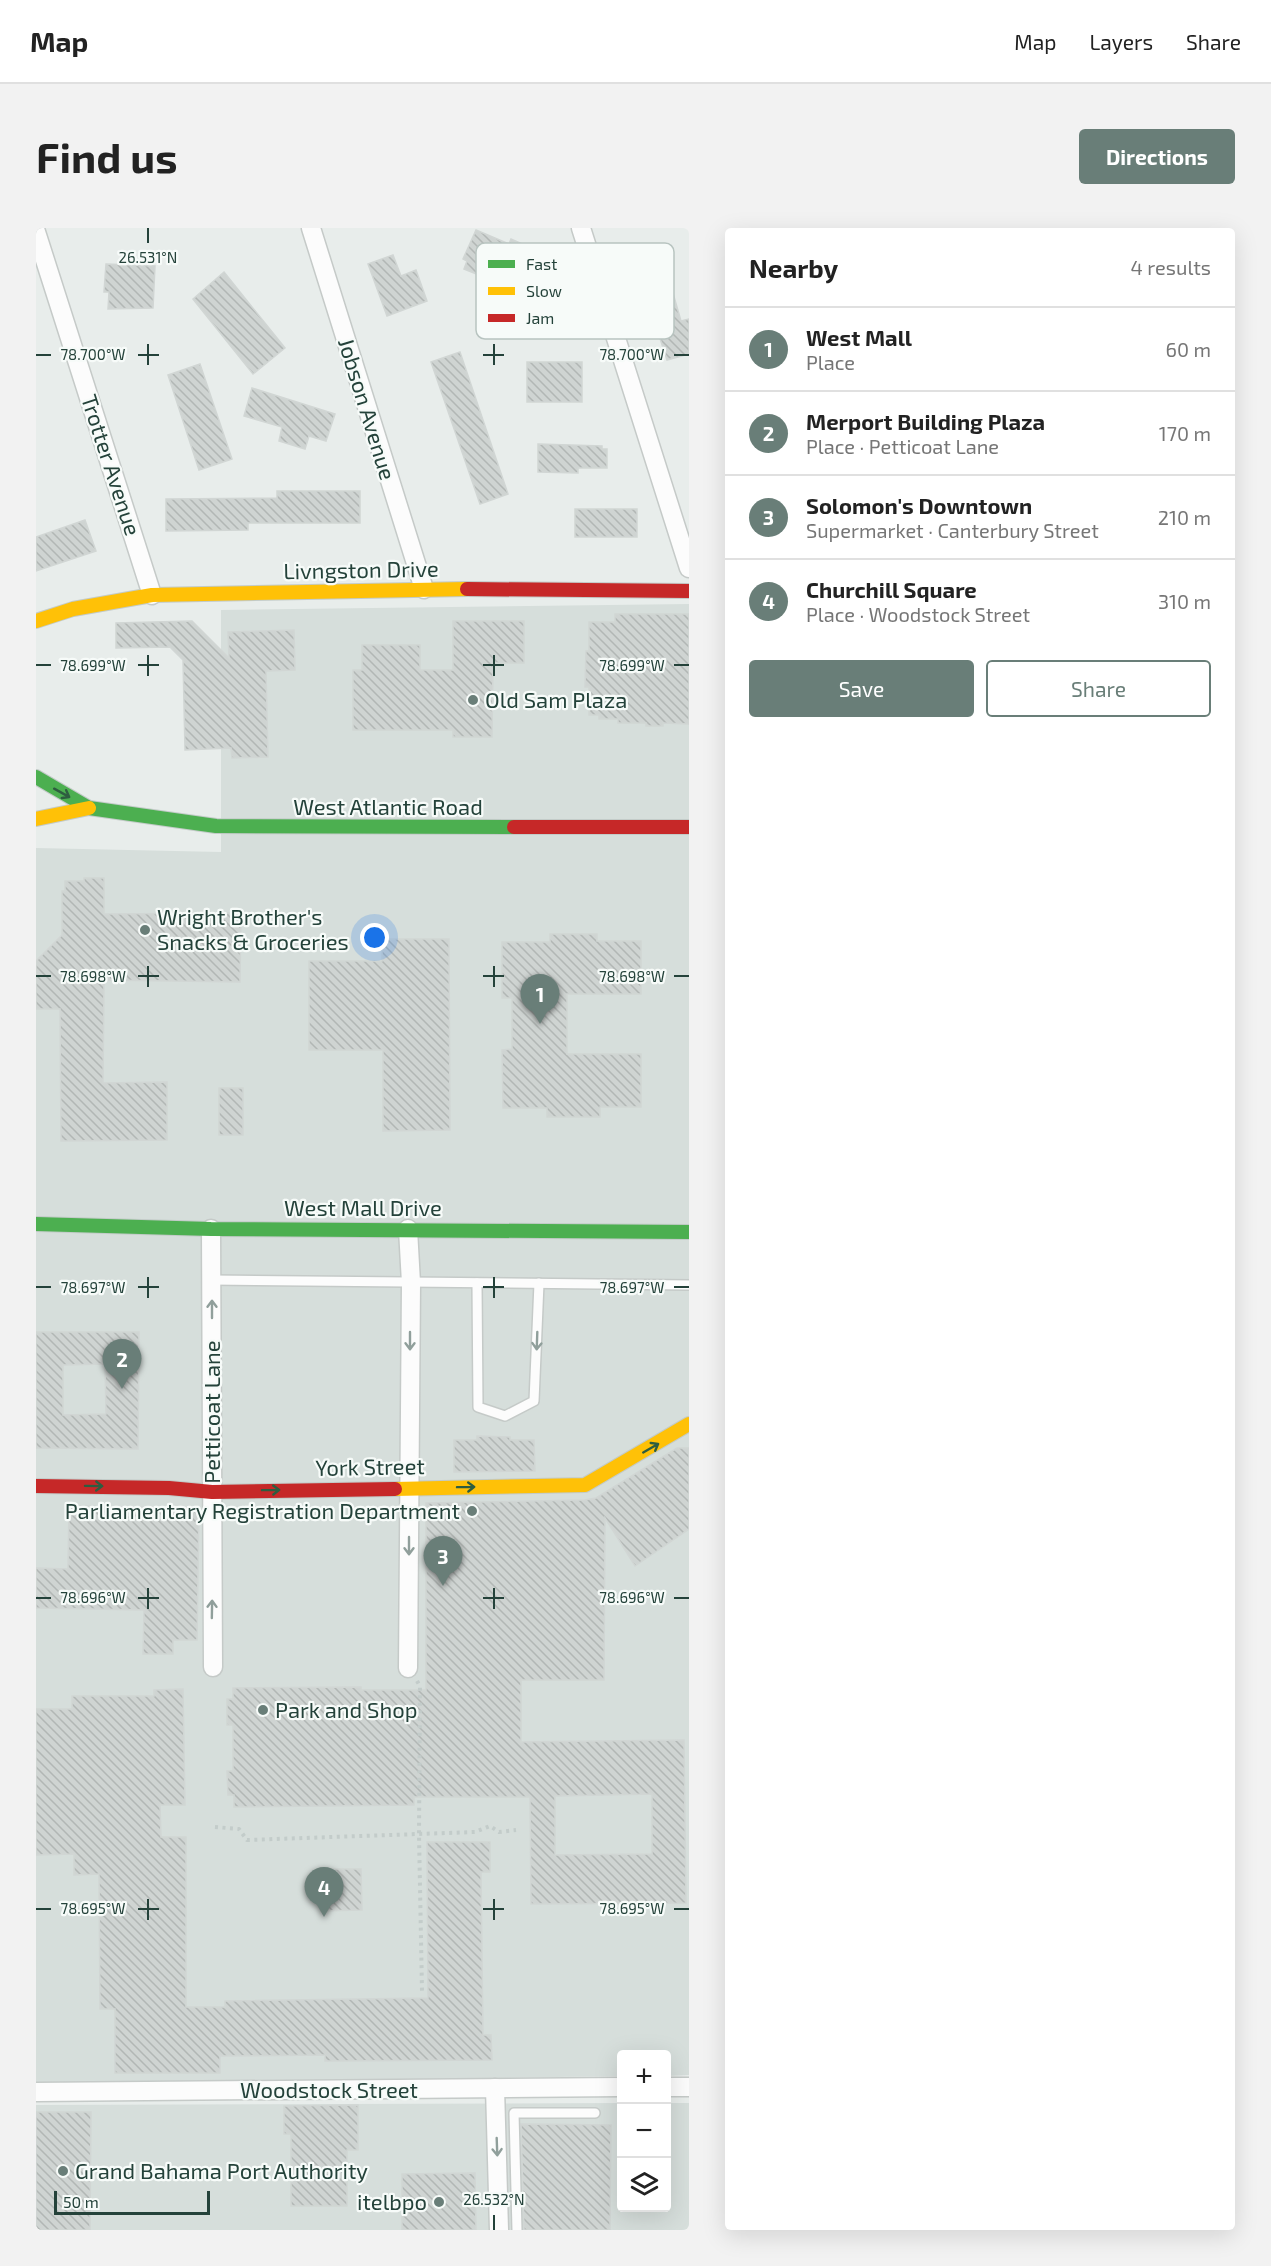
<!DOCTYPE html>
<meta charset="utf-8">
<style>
body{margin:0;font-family:"Exo 2",sans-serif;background:#f2f2f2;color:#222}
.controls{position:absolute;right:18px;bottom:18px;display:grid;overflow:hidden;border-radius:6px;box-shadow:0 6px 24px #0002}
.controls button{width:54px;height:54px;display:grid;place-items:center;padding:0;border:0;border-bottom:2px solid #e0e0e0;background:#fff;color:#222;font:30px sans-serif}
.scale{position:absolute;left:18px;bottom:15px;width:156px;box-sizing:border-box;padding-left:6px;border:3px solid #24423a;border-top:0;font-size:16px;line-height:21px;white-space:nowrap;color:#24423a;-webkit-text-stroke:4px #f7fbf9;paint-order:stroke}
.you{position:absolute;left:339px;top:710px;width:21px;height:21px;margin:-15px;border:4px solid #fff;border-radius:50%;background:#1a73e8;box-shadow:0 0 0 9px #1a73e833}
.badge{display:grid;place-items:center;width:39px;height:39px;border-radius:50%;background:#697e78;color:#fff;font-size:20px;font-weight:700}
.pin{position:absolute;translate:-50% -50px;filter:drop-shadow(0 2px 3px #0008)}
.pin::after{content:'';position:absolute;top:32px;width:21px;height:18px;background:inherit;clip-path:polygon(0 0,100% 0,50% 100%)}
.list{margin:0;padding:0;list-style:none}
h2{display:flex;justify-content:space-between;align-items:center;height:78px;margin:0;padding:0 24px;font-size:26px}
h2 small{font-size:20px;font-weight:400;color:#767676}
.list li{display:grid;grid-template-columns:39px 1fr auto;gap:18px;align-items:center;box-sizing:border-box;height:84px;padding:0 24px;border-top:2px solid #e0e0e0}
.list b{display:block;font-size:22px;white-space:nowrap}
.list p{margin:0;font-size:20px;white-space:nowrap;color:#767676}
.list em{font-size:20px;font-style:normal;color:#767676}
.actions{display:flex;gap:12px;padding:18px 24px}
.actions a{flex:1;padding:14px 0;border:2px solid #697e78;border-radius:6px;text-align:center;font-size:21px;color:#697e78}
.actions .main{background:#697e78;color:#fff}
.icon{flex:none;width:33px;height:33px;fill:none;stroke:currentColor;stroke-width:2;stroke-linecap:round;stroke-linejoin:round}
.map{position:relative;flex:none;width:653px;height:2002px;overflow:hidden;border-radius:6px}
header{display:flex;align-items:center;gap:36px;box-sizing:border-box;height:84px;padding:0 30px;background:#fff;border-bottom:2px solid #e0e0e0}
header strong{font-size:28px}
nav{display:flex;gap:33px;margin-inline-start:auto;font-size:21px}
.intro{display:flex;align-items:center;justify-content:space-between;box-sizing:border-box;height:144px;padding:0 36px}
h1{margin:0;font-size:42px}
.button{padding:15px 27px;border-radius:6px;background:#697e78;color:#fff;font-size:21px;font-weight:700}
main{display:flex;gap:36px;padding:0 36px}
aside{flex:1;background:#fff;border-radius:6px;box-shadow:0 6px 24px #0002}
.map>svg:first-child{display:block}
.built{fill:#d6dedb}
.building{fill:url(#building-back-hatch);stroke:#d1d6d4;stroke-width:1.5;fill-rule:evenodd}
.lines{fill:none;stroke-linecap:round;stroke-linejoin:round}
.lane-casing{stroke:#c5cac8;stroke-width:12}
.street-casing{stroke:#c5cac8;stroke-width:21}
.fast-casing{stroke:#c3cbc8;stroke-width:16}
.slow-casing{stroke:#c3cbc8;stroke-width:16}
.jam-casing{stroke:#c3cbc8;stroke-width:16}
.path{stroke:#c3ccca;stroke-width:4;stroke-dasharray:3 4.5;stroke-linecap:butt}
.lane{stroke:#fcfcfc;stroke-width:9}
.street{stroke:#fcfcfc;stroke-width:18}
.fast{stroke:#4caf50;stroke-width:14}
.slow{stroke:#ffc107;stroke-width:14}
.jam{stroke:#c62828;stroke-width:14}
.oneway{stroke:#2e5d40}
.oneway2{stroke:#909f9b}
.ticks{fill:none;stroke:#24423a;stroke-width:2}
.poi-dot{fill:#697e78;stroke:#f7fbf9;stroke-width:2}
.labels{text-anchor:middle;stroke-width:4.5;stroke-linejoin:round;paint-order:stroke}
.street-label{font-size:22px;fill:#24423a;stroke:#f7fbf9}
.poi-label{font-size:22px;fill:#24423a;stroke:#f7fbf9;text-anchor:start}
.key{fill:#f7fbf9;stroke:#b8c4c0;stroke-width:1.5}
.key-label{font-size:16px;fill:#24423a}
.ticks-label{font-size:15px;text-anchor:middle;fill:#24423a;stroke:#f7fbf9;stroke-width:4.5;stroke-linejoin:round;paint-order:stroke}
</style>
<header>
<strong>Map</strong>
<nav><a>Map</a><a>Layers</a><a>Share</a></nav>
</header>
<div class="intro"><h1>Find us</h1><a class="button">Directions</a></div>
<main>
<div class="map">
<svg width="653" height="2002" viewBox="0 0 653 2002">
<defs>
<pattern id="building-back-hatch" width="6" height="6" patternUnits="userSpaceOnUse" patternTransform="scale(1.5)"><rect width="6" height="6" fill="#cfd4d2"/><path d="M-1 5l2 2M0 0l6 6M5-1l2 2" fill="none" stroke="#b2b7b5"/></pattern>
</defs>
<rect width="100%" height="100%" fill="#e8edeb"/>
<g class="built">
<path d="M 653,376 L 653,1847 L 631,1848 L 630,1826 L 586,1826 L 585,1848 L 0,1857 L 0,620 L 185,624 L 185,382 Z"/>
<path d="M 585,1875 L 586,1980 L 630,1980 L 631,1875 L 653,1875 L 653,2002 L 0,2002 L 0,1877 Z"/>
</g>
<g class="building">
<path d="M 440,2 L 473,16 L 475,11 L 493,19 L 492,23 L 500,27 L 485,64 L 428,41 L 431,33 L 427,31 Z"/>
<path d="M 619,16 L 625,31 L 630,30 L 636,46 L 632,48 L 645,93 L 653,91 L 653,126 L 631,132 L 596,24 Z"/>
<path d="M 357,27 L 365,48 L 380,42 L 391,73 L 351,88 L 332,36 Z"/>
<path d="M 70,36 L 119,38 L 117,80 L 72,81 L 73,64 L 68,64 Z"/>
<path d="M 188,44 L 249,120 L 217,146 L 157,71 Z"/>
<path d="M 424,124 L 472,266 L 444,276 L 395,134 Z"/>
<rect x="491" y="134" width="55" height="40"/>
<path d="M 164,136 L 196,231 L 163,242 L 132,147 Z"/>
<path d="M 216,160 L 299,186 L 290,213 L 273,208 L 269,221 L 243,213 L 246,199 L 208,188 Z"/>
<path d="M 502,216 L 566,218 L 566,221 L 571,221 L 571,240 L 542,240 L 542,245 L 502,244 Z"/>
<path d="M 241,263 L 324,263 L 324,295 L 212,295 L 212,302 L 130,303 L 130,271 L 241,270 Z"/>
<rect x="539" y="281" width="62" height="28"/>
<path d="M 49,292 L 60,323 L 0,343 L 0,309 Z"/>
<path d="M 579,386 L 653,386 L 653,496 L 627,495 L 627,498 L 610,498 L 610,495 L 582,495 L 582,491 L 563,491 L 563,487 L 553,487 L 553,459 L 549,459 L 550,423 L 553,423 L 553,394 L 579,394 Z"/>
<path d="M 156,393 L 193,430 L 192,404 L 258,402 L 259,442 L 230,443 L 232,529 L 196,530 L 195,520 L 149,522 L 147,432 L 134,419 L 80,420 L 80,395 Z"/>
<path d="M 417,393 L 488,393 L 488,435 L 457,435 L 456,509 L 417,509 L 417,502 L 317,502 L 317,442 L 326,442 L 326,417 L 384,417 L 384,442 L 417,442 Z"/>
<path d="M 48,650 L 68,650 L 68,686 L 205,685 L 204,754 L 68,752 L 67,855 L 131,854 L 131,912 L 25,913 L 24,781 L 0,781 L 0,733 L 26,707 L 26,663 L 29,663 L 29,653 L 48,653 Z"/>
<path d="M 514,706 L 561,706 L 561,713 L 605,713 L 605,766 L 531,766 L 531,826 L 605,826 L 605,879 L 564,879 L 564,889 L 511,889 L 511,880 L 467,880 L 466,822 L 476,821 L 476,770 L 466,770 L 466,714 L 514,714 Z"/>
<path d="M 346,711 L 413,711 L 414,902 L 347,903 L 347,822 L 273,822 L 273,733 L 346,733 Z"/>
<rect x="183" y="860" width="24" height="47"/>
<path d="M 0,1104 L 103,1104 L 102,1221 L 0,1220 ZM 69,1136 L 70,1186 L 27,1187 L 27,1137 Z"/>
<path d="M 441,1208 L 474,1209 L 474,1212 L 498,1212 L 499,1243 L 418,1244 L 418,1212 L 441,1212 Z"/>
<path d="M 641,1220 L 653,1220 L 653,1301 L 599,1338 L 569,1290 L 568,1452 L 485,1452 L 485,1514 L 648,1512 L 650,1675 L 495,1676 L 494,1569 L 378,1569 L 378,1577 L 198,1579 L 198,1567 L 192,1567 L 191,1543 L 197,1543 L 197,1497 L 191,1497 L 191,1471 L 197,1471 L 197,1460 L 325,1459 L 325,1462 L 390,1462 L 390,1275 L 549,1272 L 560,1270 ZM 616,1566 L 616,1626 L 519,1627 L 519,1568 Z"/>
<path d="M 33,1278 L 163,1280 L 161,1412 L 137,1412 L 137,1426 L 107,1426 L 108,1382 L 0,1380 L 0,1340 L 32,1341 Z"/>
<path d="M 147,1461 L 149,1577 L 124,1577 L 125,1609 L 150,1609 L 150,1779 L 189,1779 L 189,1773 L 392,1770 L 391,1614 L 454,1614 L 454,1644 L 445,1644 L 447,1807 L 455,1807 L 456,1832 L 289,1833 L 289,1827 L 184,1828 L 184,1845 L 79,1845 L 79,1781 L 64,1781 L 63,1646 L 38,1647 L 38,1626 L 0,1627 L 0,1481 L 36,1481 L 36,1468 L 118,1468 L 118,1462 Z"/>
<path d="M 284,1641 L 325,1641 L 326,1682 L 285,1683 Z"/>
<path d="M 322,1877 L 322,1922 L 311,1922 L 311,1978 L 255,1978 L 255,1906 L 248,1906 L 248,1878 Z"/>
<path d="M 0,1884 L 55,1884 L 54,2002 L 0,2002 Z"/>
<path d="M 485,1896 L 575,1897 L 574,2002 L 488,2002 Z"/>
<path d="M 439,1945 L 440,2002 L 366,2002 L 366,1946 Z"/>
</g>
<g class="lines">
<defs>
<g id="lane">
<path d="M 176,1052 L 653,1057"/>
<path d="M 441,1055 L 442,1179 L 469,1188 L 498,1173 L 503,1055"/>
<path d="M 481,2002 L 478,1885 L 559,1885"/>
</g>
<g id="street">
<path d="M 275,0 L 388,361"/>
<path d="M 545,0 L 653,340"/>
<path d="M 0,4 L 116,367"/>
<path d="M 175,1001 L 177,1439"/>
<path d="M 372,1001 L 375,1055 L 372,1440"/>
<path d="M 630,1859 L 653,1859"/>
<path d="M 459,1860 L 463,2002"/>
<path d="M 0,1864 L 586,1859"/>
</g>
<g id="fast">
<path d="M 0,549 L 53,580 L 180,598 L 478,599"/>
<path d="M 0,996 L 175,1001 L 653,1004"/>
</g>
<g id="slow">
<path d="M 0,393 L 37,381 L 116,367 L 431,361"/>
<path d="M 0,591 L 53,580"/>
<path d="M 359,1261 L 549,1257 L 653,1196"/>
</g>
<g id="jam">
<path d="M 431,361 L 653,363"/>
<path d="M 478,599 L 653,599"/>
<path d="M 0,1258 L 133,1260 L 176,1264 L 359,1261"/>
</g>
</defs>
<use href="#lane" class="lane-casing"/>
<use href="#street" class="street-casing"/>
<use href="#fast" class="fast-casing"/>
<use href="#slow" class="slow-casing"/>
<use href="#jam" class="jam-casing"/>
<g class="path">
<path d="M 381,1453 L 384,1458 L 383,1606 L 386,1763"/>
<path d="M 179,1599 L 203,1601 L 211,1612 L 439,1604 L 454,1598 L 463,1604 L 480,1602"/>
</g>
<use href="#lane" class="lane"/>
<use href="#street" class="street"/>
<use href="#fast" class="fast"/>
<use href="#slow" class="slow"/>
<use href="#jam" class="jam"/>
</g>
<defs><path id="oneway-shaft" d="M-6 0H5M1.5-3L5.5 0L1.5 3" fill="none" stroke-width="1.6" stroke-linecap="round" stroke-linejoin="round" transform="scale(1.5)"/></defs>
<g class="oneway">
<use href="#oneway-shaft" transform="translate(26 565) rotate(29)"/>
<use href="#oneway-shaft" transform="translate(615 1220) rotate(-30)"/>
<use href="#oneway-shaft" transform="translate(58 1258) rotate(1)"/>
<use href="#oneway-shaft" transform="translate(430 1259) rotate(-1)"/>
<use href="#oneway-shaft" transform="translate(235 1262) rotate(-1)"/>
</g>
<g class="oneway2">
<use href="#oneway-shaft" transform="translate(176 1081) rotate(-90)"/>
<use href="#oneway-shaft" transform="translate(374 1113) rotate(90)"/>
<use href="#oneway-shaft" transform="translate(501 1113) rotate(92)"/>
<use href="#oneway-shaft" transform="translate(373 1318) rotate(90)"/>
<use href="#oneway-shaft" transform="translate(176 1381) rotate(-89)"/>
<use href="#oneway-shaft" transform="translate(461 1919) rotate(88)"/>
</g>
<path class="ticks" d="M 112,0 L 112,15M 112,116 L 112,137M 458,116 L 458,137M 0,127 L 15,127M 102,127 L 123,127M 447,127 L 468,127M 638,127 L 653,127M 112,427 L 112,448M 458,427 L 458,448M 0,437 L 15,437M 102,437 L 123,437M 447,437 L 468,437M 638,437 L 653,437M 112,738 L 112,759M 458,738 L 458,759M 0,748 L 15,748M 102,748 L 123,748M 447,748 L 468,748M 638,748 L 653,748M 112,1049 L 112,1070M 458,1049 L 458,1070M 0,1059 L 15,1059M 102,1059 L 123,1059M 447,1059 L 468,1059M 638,1059 L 653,1059M 112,1360 L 112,1381M 458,1360 L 458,1381M 0,1370 L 15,1370M 102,1370 L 123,1370M 447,1370 L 468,1370M 638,1370 L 653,1370M 112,1671 L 112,1692M 458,1671 L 458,1692M 0,1681 L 15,1681M 102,1681 L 123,1681M 447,1681 L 468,1681M 638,1681 L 653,1681M 458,1987 L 458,2002"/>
<g class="poi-dot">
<circle cx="437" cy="472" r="6"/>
<circle cx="109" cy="702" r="6"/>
<circle cx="436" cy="1283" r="6"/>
<circle cx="227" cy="1482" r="6"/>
<circle cx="27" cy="1943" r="6"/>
<circle cx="403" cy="1974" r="6"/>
</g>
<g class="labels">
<g class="street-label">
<text transform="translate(331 181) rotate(73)" y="8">Jobson Avenue</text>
<text transform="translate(75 237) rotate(72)" y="8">Trotter Avenue</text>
<text transform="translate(325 342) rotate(-1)" y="8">Livngston Drive</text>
<text x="352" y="587">West Atlantic Road</text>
<text x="327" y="988">West Mall Drive</text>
<text transform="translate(176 1184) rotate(-90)" y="8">Petticoat Lane</text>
<text transform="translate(334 1239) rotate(-1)" y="8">York Street</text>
<text x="293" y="1870">Woodstock Street</text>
</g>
<g class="poi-label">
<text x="449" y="480">Old Sam Plaza</text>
<text x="121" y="697">Wright Brother's<tspan x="121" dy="25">Snacks &amp; Groceries</tspan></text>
<text x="424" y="1291" text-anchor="end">Parliamentary Registration Department</text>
<text x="239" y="1490">Park and Shop</text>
<text x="39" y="1951">Grand Bahama Port Authority</text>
<text x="391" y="1982" text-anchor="end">itelbpo</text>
</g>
</g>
<rect x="440" y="15" width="198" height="96" rx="9" class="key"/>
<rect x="452" y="32" width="27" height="8" fill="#4caf50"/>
<rect x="452" y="59" width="27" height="8" fill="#ffc107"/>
<rect x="452" y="86" width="27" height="8" fill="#c62828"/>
<g class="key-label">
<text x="490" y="42">Fast</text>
<text x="490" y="69">Slow</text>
<text x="490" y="96">Jam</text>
</g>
<g class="ticks-label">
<text x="112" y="35">26.531°N</text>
<text x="596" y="132">78.700°W</text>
<text x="57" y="132">78.700°W</text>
<text x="57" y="443">78.699°W</text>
<text x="596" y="443">78.699°W</text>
<text x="57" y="754">78.698°W</text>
<text x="596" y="754">78.698°W</text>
<text x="596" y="1065">78.697°W</text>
<text x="57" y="1065">78.697°W</text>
<text x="596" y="1375">78.696°W</text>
<text x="57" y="1375">78.696°W</text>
<text x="596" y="1686">78.695°W</text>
<text x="57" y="1686">78.695°W</text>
<text x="458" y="1977">26.532°N</text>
</g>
</svg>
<div class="controls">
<button>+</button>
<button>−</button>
<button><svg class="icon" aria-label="layers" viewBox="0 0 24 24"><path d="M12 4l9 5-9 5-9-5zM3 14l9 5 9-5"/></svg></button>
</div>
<div class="scale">50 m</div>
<div class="you"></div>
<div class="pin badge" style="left:504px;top:796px">1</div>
<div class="pin badge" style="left:86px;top:1161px">2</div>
<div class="pin badge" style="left:407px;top:1358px">3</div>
<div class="pin badge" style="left:288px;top:1689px">4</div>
</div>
<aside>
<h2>Nearby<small>4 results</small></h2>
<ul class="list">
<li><span class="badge">1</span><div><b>West Mall</b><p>Place</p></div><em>60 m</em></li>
<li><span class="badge">2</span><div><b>Merport Building Plaza</b><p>Place · Petticoat Lane</p></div><em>170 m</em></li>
<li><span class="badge">3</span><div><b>Solomon's Downtown</b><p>Supermarket · Canterbury Street</p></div><em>210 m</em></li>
<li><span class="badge">4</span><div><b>Churchill Square</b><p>Place · Woodstock Street</p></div><em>310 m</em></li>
</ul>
<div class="actions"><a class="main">Save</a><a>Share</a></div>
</aside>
</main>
